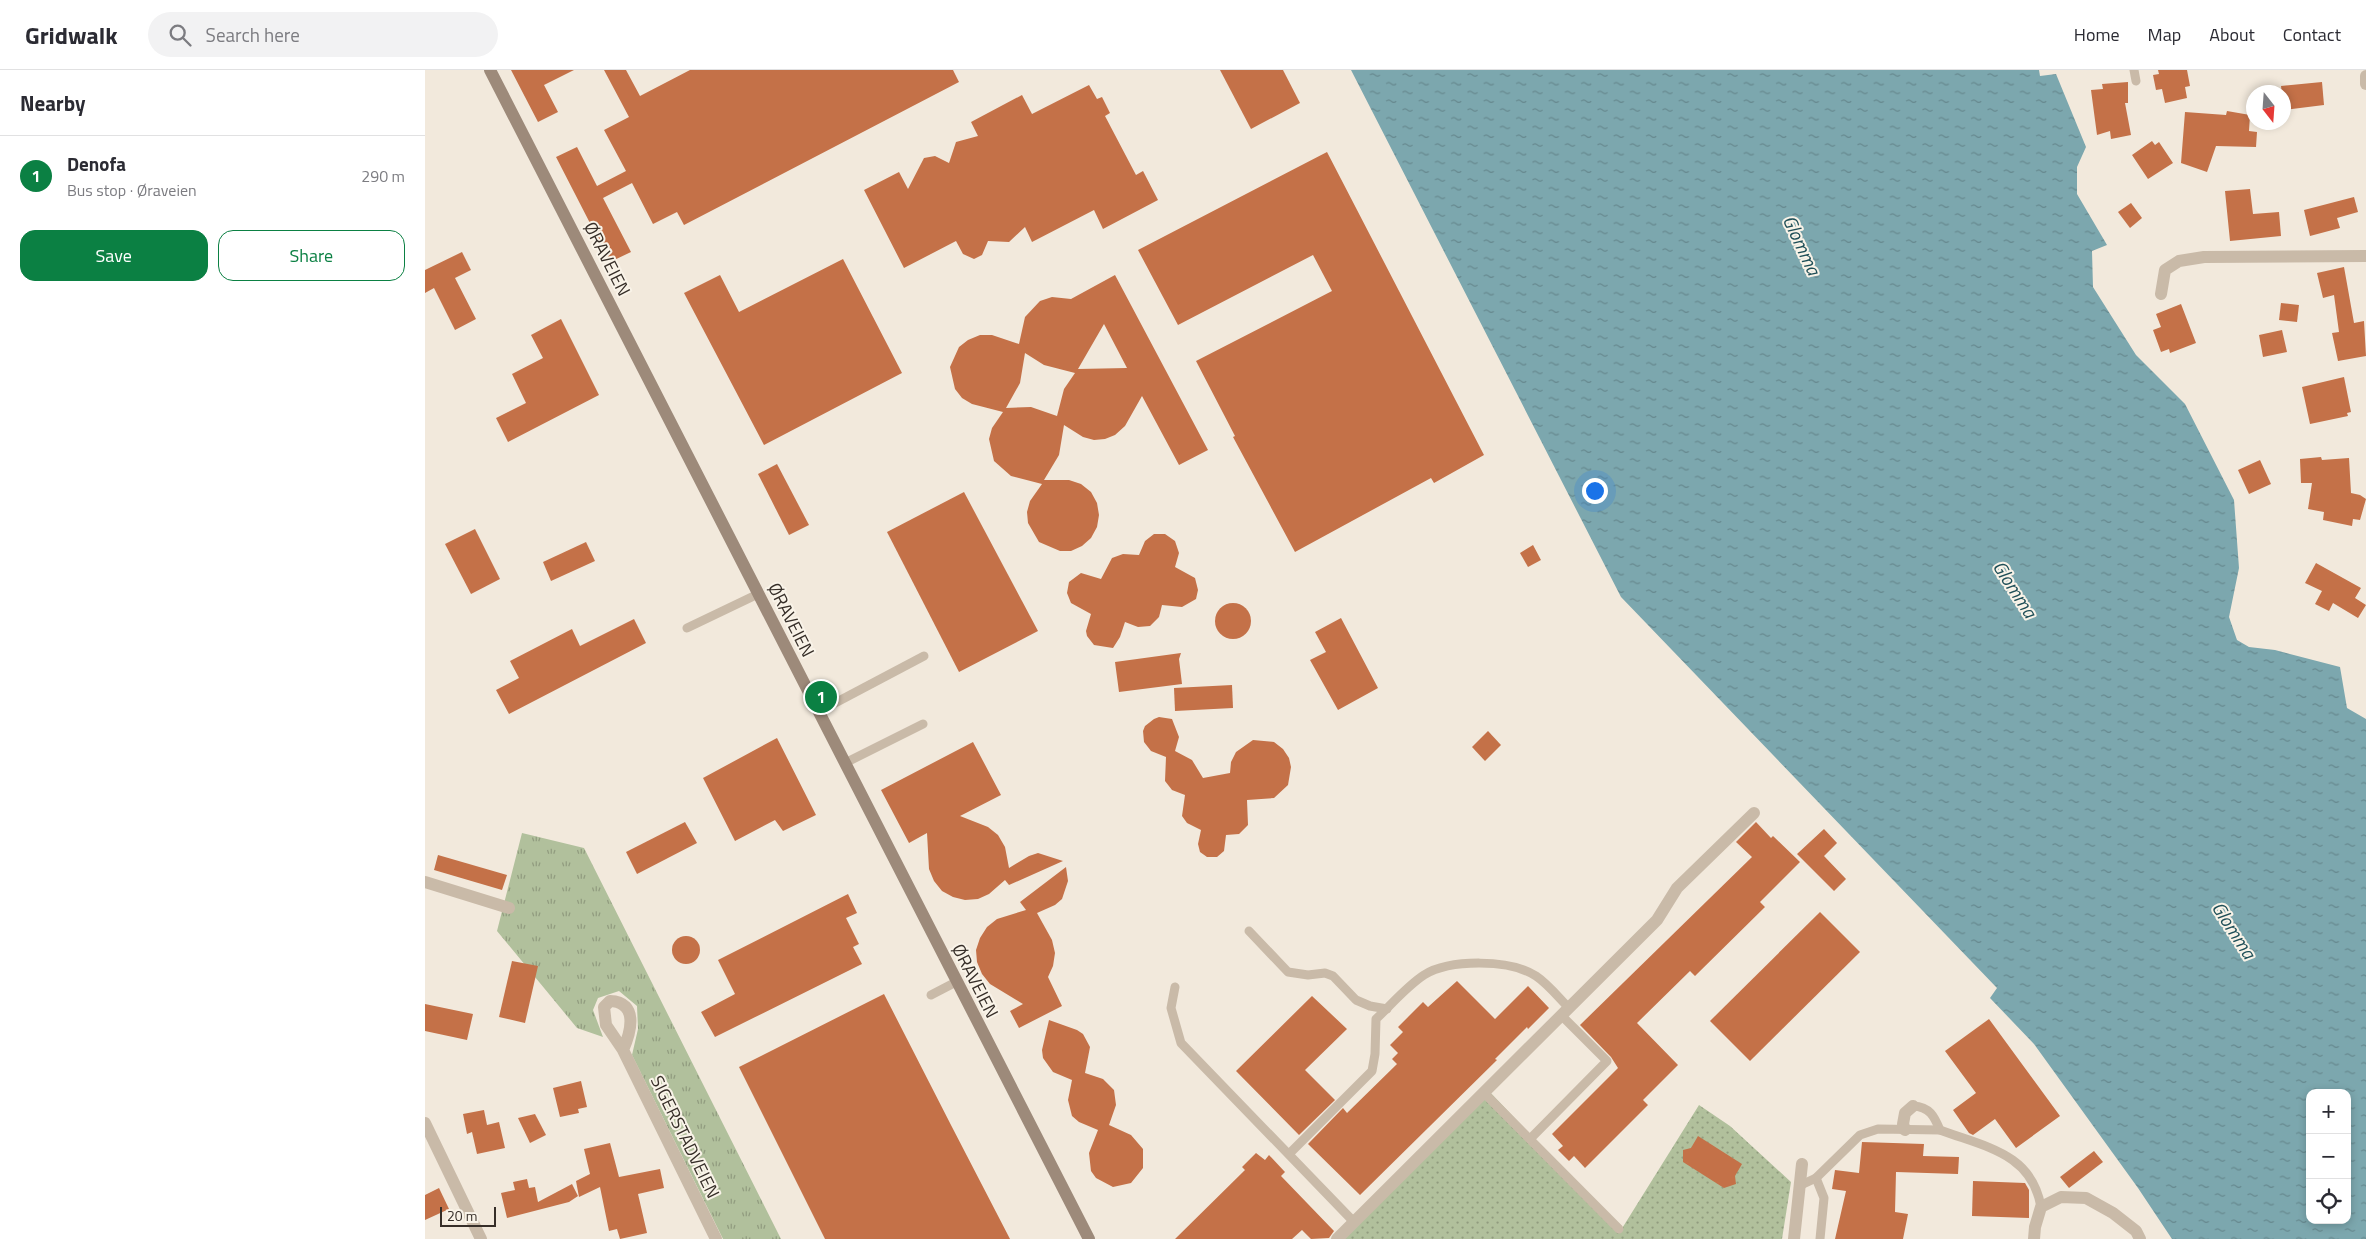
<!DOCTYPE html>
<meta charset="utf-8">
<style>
body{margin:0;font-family:"Titillium Web",sans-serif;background:#f2f2f3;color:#2b2b33}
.controls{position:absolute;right:15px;bottom:15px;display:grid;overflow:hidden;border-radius:10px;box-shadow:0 2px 8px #0003}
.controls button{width:45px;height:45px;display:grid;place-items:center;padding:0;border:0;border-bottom:1px solid #e1e1e2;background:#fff;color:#2b2b33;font:25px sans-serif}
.compass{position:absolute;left:1821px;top:15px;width:45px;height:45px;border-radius:50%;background:#fff;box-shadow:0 2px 8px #0003;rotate:163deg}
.scale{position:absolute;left:15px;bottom:12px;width:56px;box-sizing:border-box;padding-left:5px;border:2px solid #362e28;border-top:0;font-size:14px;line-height:18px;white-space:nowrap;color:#362e28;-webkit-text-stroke:4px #f9f3e8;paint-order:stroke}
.you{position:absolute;left:1169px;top:420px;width:18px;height:18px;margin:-12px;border:4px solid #fff;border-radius:50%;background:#1a73e8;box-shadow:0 0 0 8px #1a73e833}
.badge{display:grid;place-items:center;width:32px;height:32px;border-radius:50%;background:#0b8043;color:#fff;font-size:16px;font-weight:700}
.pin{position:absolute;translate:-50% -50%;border:2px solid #fff;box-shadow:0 1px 5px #0006}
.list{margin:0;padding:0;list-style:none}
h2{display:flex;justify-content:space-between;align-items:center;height:65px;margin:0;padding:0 20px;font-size:21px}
h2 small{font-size:16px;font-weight:400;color:#7c7c81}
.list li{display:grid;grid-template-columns:32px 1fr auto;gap:15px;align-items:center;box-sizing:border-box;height:80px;padding:0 20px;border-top:1px solid #e1e1e2}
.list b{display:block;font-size:19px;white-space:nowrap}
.list p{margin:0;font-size:16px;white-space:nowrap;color:#7c7c81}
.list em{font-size:16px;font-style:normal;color:#7c7c81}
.actions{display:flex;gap:10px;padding:15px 20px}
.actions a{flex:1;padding:11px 0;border:1px solid #0b8043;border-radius:15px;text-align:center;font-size:18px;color:#0b8043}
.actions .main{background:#0b8043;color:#fff}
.icon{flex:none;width:28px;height:28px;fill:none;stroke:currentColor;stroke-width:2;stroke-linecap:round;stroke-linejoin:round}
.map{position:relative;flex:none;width:1941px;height:1169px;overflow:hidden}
header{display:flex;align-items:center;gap:30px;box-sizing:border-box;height:70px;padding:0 25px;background:#fff;border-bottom:1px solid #e1e1e2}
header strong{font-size:24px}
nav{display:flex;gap:28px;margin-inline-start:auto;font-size:18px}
.search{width:350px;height:45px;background:#f2f2f3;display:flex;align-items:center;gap:12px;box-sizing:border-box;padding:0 18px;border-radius:28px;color:#7c7c81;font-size:19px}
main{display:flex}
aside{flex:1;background:#fff}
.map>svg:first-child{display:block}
.grass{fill:url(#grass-tufts)}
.park{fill:url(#park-dots)}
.water{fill:url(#water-ripples);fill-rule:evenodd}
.building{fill:#c47148;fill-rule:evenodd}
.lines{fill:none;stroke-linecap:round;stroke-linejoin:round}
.lane{stroke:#c9baa8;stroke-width:9}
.street{stroke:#c9baa8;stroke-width:12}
.secondary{stroke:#9d8a7a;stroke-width:12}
.labels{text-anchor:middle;stroke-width:4;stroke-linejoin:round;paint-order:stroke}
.street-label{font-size:18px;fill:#362e28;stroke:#f9f3e8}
.water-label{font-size:19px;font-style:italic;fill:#1e4e57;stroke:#f9f3e8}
</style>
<header>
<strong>Gridwalk</strong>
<div class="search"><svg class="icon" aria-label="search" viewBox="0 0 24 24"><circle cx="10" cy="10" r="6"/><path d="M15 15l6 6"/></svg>Search here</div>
<nav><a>Home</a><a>Map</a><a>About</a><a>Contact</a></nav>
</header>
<main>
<aside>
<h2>Nearby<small></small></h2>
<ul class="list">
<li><span class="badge">1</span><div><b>Denofa</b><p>Bus stop · Øraveien</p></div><em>290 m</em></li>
</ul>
<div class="actions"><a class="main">Save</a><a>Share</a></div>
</aside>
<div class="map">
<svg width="1941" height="1169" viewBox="0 0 1941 1169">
<defs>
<pattern id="grass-tufts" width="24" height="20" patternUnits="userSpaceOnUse" patternTransform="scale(1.25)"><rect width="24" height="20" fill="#b1c09c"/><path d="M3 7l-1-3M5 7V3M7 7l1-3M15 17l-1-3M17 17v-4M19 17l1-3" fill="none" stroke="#919c7f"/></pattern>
<pattern id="park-dots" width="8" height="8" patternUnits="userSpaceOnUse" patternTransform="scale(1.25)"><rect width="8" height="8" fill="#b1c09c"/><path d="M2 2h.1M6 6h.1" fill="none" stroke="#919c7f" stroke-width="1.8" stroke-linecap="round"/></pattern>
<pattern id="water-ripples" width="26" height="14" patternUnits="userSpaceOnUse" patternTransform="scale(1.25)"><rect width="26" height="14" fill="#7ca7ae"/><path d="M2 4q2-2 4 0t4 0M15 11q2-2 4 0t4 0" fill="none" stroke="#66888e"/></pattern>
</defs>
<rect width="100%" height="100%" fill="#f2e9dc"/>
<path class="grass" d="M 97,763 L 159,778 L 356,1169 L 298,1169 L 207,985 L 213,959 L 212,936 L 194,921 L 173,928 L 168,940 L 178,967 L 152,958 L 72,861 Z"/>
<path class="park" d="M 1062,1019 L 1196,1160 L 1274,1035 L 1305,1056 L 1366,1112 L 1357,1169 L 911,1169 Z"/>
<path class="water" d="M 926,0 L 1614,0 L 1615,6 L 1631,4 L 1661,77 L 1652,97 L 1652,124 L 1682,175 L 1667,181 L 1668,217 L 1711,285 L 1760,334 L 1809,430 L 1814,498 L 1804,547 L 1812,570 L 1824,577 L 1850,580 L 1915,597 L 1922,638 L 1941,649 L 1941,1169 L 1747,1169 L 1713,1118 L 1609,974 L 1565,928 L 1572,918 L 1196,527 ZM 1885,1023 L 1922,1023 L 1922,1150 L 1885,1150 Z"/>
<g class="building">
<path d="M 86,0 L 149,0 L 119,15 L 133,42 L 113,52 Z"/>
<path d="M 179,0 L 201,0 L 215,26 L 265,0 L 528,0 L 534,12 L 259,155 L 252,142 L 228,154 L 207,113 L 178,128 L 206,182 L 185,192 L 131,87 L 152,77 L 172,116 L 201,101 L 179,60 L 204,47 Z"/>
<path d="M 795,0 L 858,0 L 875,33 L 826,59 Z"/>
<path d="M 1733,0 L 1762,0 L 1765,16 L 1760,17 L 1762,28 L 1740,33 L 1737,19 L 1731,20 L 1728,5 L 1734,4 Z"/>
<path d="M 1703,12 L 1703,33 L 1700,33 L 1706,65 L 1686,69 L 1685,61 L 1672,65 L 1666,20 L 1678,19 L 1677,14 Z"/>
<path d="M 1897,12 L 1899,35 L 1859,40 L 1856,16 Z"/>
<path d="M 664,15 L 672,29 L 677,27 L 685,43 L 680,46 L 711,105 L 718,101 L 733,130 L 678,159 L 669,140 L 607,172 L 600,157 L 584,172 L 563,171 L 557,185 L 549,189 L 538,184 L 531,171 L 479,198 L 439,120 L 474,102 L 483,119 L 499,88 L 510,86 L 524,93 L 531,72 L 553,66 L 546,52 L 597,25 L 607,44 Z"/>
<path d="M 1802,41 L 1825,45 L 1824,61 L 1832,62 L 1831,77 L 1791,76 L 1782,102 L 1756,93 L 1760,42 L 1801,45 Z"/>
<path d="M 1727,71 L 1730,75 L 1734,72 L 1748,93 L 1723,109 L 1707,85 Z"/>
<path d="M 902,82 L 1059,385 L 1009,413 L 1006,408 L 870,482 L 808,367 L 810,366 L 771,291 L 907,221 L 888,185 L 753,255 L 713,180 Z"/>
<path d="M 1825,119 L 1828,144 L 1854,142 L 1856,166 L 1805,171 L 1800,121 Z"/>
<path d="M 1929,127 L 1933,142 L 1912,148 L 1915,158 L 1885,166 L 1879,140 Z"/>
<path d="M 1706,133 L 1717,148 L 1705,158 L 1693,142 Z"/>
<path d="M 37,182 L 46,200 L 30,208 L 51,249 L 30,260 L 9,218 L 0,223 L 0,200 Z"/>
<path d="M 418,189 L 477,303 L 339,375 L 259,223 L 295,205 L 314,242 Z"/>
<path d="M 1919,197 L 1929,253 L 1939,251 L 1941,286 L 1913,291 L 1907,263 L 1914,262 L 1909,225 L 1898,228 L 1892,203 Z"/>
<path d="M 690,205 L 783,380 L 754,395 L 717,326 L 700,356 L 690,365 L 680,369 L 669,370 L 658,367 L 639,355 L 634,385 L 619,410 L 644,410 L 656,414 L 666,422 L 672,433 L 674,445 L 672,457 L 666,468 L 657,476 L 646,481 L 635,481 L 614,472 L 603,453 L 602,442 L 605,431 L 617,414 L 586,406 L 569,391 L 564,369 L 567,358 L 578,342 L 547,334 L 537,328 L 530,319 L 525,297 L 534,277 L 543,270 L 555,265 L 567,265 L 594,274 L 600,247 L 615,231 L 627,227 L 646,229 ZM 679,254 L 702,298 L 653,299 ZM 600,283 L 619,295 L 650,303 L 639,319 L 632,346 L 606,337 L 581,338 L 595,313 Z"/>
<path d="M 1856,233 L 1874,235 L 1872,252 L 1854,250 Z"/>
<path d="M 1756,234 L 1771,273 L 1745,283 L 1744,279 L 1736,282 L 1728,260 L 1736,257 L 1731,244 Z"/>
<path d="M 136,249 L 174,325 L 83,372 L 71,348 L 101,333 L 87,304 L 118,288 L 106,265 Z"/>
<path d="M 1857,260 L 1862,282 L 1838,287 L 1834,265 Z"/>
<path d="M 1919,307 L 1926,342 L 1922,343 L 1923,346 L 1885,354 L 1877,317 Z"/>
<path d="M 1896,387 L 1897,390 L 1924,388 L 1926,423 L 1935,425 L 1941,429 L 1935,450 L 1928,449 L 1927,456 L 1898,450 L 1899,442 L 1883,439 L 1887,413 L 1876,413 L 1875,389 Z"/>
<path d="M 1835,390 L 1846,414 L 1824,424 L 1813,400 Z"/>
<path d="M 352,394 L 384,455 L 364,465 L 333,404 Z"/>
<path d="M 539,422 L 613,561 L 534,602 L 462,462 Z"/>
<path d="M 50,459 L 75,509 L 46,524 L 20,474 Z"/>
<path d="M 729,464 L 740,464 L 750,471 L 754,483 L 750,497 L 770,508 L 773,520 L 771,529 L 757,537 L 737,535 L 734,547 L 725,556 L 713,557 L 700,552 L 695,567 L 688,578 L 669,575 L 662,566 L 661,561 L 666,544 L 646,533 L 642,523 L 644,512 L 656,503 L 676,509 L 687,488 L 698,484 L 714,485 L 720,471 Z"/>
<path d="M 161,472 L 170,491 L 126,511 L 118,492 Z"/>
<path d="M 1108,475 L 1116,490 L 1103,497 L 1095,483 Z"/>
<path d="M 1891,493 L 1936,518 L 1930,528 L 1941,535 L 1933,548 L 1908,533 L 1904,541 L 1890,534 L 1897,521 L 1880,513 Z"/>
<circle cx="808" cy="551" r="18"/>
<path d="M 916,548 L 953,618 L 913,640 L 885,590 L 901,582 L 890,562 Z"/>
<path d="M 209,549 L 221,573 L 84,644 L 71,620 L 94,608 L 85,591 L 147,559 L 155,576 Z"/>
<path d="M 756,583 L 754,589 L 757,614 L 694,622 L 690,592 Z"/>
<path d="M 807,615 L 808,638 L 750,641 L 749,618 Z"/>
<path d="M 734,647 L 747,649 L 754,667 L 750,681 L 767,690 L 778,708 L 805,703 L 806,692 L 811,682 L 828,670 L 849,672 L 858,679 L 864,688 L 866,697 L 863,715 L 849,728 L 822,730 L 823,755 L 814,764 L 801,765 L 799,781 L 792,787 L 782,787 L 775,782 L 773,774 L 776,760 L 762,753 L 757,746 L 760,725 L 747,720 L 740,711 L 741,687 L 726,681 L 719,672 L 718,661 L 720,656 L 729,649 Z"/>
<path d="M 1063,661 L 1076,675 L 1060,691 L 1047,677 Z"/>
<path d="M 352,668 L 391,745 L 358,761 L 350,750 L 310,771 L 278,708 Z"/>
<path d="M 548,672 L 576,725 L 535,746 L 563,757 L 573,765 L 580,777 L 584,798 L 604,786 L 613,783 L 638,791 L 584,815 L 580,810 L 564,824 L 553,829 L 540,830 L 528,827 L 517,821 L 509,811 L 504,799 L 502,763 L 484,773 L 456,720 Z"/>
<path d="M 260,752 L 272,773 L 212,804 L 201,782 Z"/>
<path d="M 1331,752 L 1346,768 L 1348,766 L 1375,792 L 1335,832 L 1340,837 L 1270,906 L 1265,901 L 1212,953 L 1253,995 L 1218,1030 L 1223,1035 L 1160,1098 L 1149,1086 L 1144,1091 L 1133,1080 L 1138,1076 L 1127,1064 L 1193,998 L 1186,987 L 1155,955 L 1327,787 L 1311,772 Z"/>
<path d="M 1399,759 L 1412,773 L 1399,786 L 1421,809 L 1409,821 L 1372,784 Z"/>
<path d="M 13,785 L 82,805 L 77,820 L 9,800 Z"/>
<path d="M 641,797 L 643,811 L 637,829 L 630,835 L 612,843 L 627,870 L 630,883 L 628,896 L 623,907 L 637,936 L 594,958 L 585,941 L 598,934 L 565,914 L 557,904 L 552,892 L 551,880 L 555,868 L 562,857 L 572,849 L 601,840 L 595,832 Z"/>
<path d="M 423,824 L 432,843 L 421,848 L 434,874 L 428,877 L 437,894 L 290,967 L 276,942 L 310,924 L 293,890 Z"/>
<path d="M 1395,842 L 1435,882 L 1325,991 L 1285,951 Z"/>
<circle cx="261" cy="880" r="14"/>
<path d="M 87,891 L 113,896 L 100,953 L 74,947 Z"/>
<path d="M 1032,911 L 1070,949 L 1103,916 L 1124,938 L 1103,959 L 1102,957 L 1070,989 L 1072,990 L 935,1125 L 883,1074 L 918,1038 L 922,1043 L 972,994 L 967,989 L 973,983 L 965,975 L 978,962 L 973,957 L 998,932 L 1003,937 Z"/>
<path d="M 459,924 L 527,1057 L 585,1169 L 400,1169 L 314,997 Z"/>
<path d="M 887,926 L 922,959 L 880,1000 L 910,1030 L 874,1065 L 811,1001 Z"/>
<path d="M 0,934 L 48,944 L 42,970 L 0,961 Z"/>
<path d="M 1564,949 L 1635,1046 L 1591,1078 L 1570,1049 L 1548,1065 L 1544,1063 L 1528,1040 L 1551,1023 L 1520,981 Z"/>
<path d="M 624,950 L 652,960 L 658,964 L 665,977 L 660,1003 L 678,1009 L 689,1020 L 691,1035 L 684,1055 L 706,1065 L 718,1079 L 718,1098 L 706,1113 L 688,1117 L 671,1108 L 666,1101 L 664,1083 L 673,1060 L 654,1052 L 647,1046 L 643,1030 L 647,1010 L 628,1002 L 618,988 L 617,980 Z"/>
<path d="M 156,1011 L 162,1037 L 153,1039 L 154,1043 L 135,1047 L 128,1018 Z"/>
<path d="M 59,1040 L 62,1055 L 74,1052 L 80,1078 L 52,1084 L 47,1062 L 42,1064 L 38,1044 Z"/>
<path d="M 110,1044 L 121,1065 L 105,1073 L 93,1048 Z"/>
<path d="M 1273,1066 L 1317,1094 L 1310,1106 L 1311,1114 L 1299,1118 L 1258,1092 L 1258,1080 L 1266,1078 Z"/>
<path d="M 1437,1072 L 1499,1074 L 1498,1086 L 1534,1087 L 1533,1104 L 1471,1102 L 1470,1142 L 1483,1144 L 1478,1169 L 1410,1169 L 1421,1121 L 1407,1119 L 1410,1100 L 1434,1103 Z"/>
<path d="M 185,1073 L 194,1107 L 235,1099 L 239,1118 L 213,1124 L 222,1163 L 195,1169 L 192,1159 L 184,1161 L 175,1117 L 154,1127 L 151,1111 L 165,1104 L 159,1079 Z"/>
<path d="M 1669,1081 L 1678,1092 L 1644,1118 L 1635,1107 Z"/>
<path d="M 831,1083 L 840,1090 L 844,1085 L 860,1102 L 856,1106 L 909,1161 L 904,1168 L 886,1169 L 877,1160 L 867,1169 L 750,1169 L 820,1100 L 817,1097 Z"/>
<path d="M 102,1109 L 104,1118 L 110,1117 L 113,1132 L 147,1114 L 153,1126 L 144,1132 L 82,1148 L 76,1123 L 90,1120 L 88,1112 Z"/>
<path d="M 1548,1111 L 1600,1113 L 1604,1120 L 1604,1148 L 1547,1146 Z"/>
<path d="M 14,1118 L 24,1139 L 0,1150 L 0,1125 Z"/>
</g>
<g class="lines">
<g class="lane">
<path d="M 1709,0 L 1711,11"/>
<path d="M 262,558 L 333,524"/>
<path d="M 393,642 L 499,586"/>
<path d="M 420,693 L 498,654"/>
<path d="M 824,861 L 863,902 L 883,905 L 900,903 L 908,906 L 931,930 L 945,936 L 962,939"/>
<path d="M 750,917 L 746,938 L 756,973 L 929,1152"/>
<path d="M 506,925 L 531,912"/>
<path d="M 1059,1023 L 1194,1159"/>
<path d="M 1488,1036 C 1505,1037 1509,1046 1515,1060 C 1560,1077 1607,1083 1616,1137"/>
<path d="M 1105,1069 L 1182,991 L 1137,946"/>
<path d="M 864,1084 L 947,1001 L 950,984 L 951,949 C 966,935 982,916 999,905 C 1025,889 1085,889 1111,906 C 1123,914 1134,928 1144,938"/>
<path d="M 1391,1108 L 1399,1128 L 1395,1169"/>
<path d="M 1376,1115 L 1391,1108 L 1435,1065 L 1453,1059 L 1515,1060"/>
</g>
<g class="street">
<path d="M 1941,6 L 1941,14"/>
<path d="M 1736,224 L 1740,200 L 1754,191 L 1779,187 L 1941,186"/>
<path d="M 0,812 L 84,838"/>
<path d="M 198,980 C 206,962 214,932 185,931 L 179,937 L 181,955 L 198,980 L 291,1169"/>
<path d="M 0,1053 L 56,1169"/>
<path d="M 1480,1060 L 1478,1054 L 1480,1043 L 1488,1036"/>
<path d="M 912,1169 L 1232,850 L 1252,818 L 1329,743"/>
<path d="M 1369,1169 L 1377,1094"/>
<path d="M 1609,1169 L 1610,1157 L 1616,1137 L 1636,1127 L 1661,1128 L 1688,1143 L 1711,1161 L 1715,1169"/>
</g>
<path class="secondary" d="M 65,0 L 664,1169"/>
</g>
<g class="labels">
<g class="street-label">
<text transform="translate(182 189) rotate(63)" y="6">ØRAVEIEN</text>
<text transform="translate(366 550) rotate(63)" y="6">ØRAVEIEN</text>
<text transform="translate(550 911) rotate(63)" y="6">ØRAVEIEN</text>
<text transform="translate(260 1067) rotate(64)" y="6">SIGERSTADVEIEN</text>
</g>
<g class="water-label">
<text transform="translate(1377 175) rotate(65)" y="7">Glomma</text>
<text transform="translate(1590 519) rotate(57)" y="7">Glomma</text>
<text transform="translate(1809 860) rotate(57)" y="7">Glomma</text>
</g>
</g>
</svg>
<div class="controls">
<button>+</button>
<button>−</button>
<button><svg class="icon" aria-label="locate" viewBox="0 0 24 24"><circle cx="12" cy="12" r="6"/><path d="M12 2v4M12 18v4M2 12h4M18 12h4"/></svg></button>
</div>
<svg class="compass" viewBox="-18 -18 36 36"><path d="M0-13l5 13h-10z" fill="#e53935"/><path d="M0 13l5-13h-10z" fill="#7c7c81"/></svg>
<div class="scale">20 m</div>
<div class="you"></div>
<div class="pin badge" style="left:396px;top:627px">1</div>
</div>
</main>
